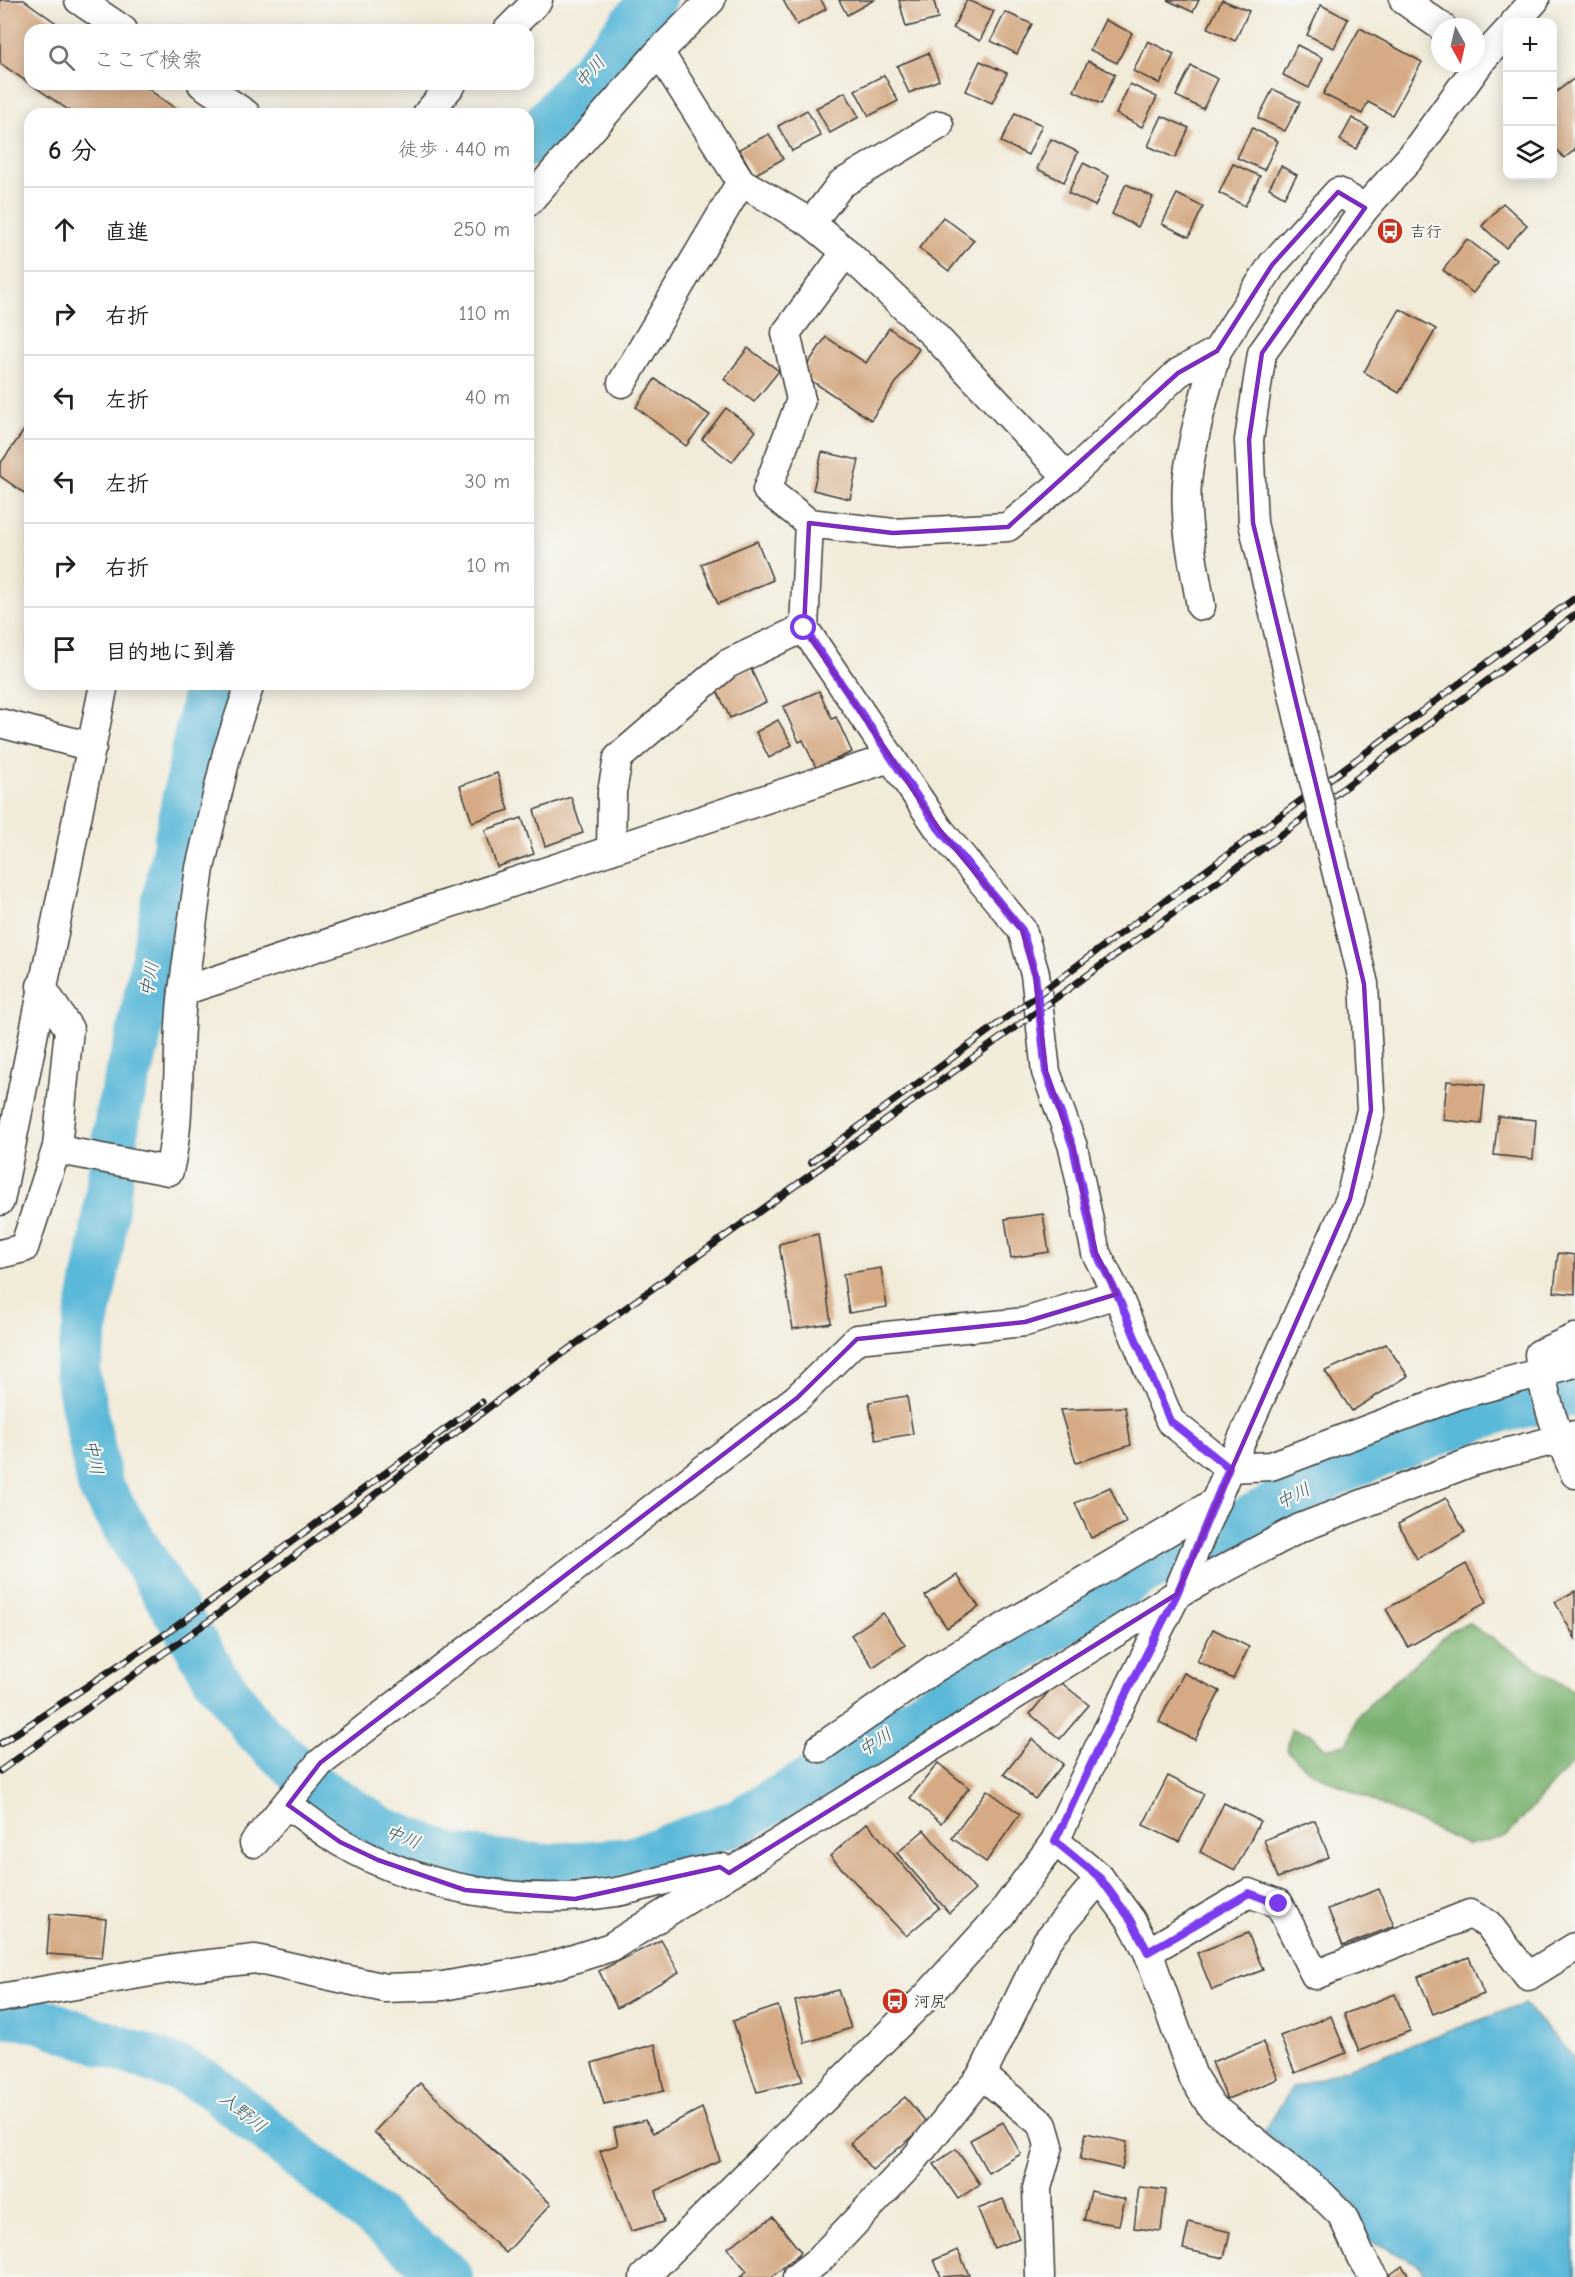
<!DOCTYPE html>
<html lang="ja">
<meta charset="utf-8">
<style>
body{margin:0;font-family:"Comic Neue","Klee One",sans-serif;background:#f2f2f2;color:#202124}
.controls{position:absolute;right:18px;top:18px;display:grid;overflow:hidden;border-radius:12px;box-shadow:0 3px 15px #0003}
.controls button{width:54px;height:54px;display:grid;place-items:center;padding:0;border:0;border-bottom:2px solid #e0e0e0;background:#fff;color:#202124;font:30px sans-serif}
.compass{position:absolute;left:1431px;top:18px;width:54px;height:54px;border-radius:50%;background:#fff;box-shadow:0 3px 15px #0003;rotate:172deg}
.stop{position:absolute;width:18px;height:18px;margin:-14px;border:4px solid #7c3aed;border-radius:50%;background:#fff}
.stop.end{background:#7c3aed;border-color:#fff;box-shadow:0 2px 6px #0008}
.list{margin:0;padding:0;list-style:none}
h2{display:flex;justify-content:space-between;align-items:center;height:78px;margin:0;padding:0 24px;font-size:26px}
h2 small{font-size:20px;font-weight:400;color:#757577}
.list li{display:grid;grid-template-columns:39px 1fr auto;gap:18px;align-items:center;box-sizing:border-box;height:84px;padding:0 24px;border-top:2px solid #e0e0e0}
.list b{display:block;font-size:22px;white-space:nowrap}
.list em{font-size:20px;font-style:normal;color:#757577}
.icon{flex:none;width:33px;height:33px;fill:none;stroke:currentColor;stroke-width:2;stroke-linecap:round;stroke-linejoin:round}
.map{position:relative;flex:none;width:1575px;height:2277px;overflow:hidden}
.search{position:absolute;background:#fff;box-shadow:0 3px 15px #0003;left:24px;top:24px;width:510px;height:66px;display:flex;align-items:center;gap:15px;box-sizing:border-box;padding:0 21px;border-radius:18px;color:#757577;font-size:22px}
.panel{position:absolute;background:#fff;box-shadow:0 3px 15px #0003;left:24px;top:108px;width:510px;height:582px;border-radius:18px}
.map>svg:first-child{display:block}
.forest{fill:#7ab270;stroke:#4b6746;stroke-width:1.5}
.water{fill:#5ab8d8;stroke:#3b6a7a;stroke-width:1.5}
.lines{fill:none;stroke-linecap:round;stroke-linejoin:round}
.river{stroke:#5ab8d8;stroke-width:46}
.building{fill:#d5aa84}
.minor-casing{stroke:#3c3b38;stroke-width:31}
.minor{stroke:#fff;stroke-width:28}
.rail-casing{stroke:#1c1c1c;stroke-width:7}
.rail{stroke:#f6f6f2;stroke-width:4.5;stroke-dasharray:14;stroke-linecap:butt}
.minor-bridge-casing{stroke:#3c3b38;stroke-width:31;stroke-linecap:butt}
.minor-bridge{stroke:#fff;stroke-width:28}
.route{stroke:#7c3aed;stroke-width:8}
.marked{fill:none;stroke:#7b2cbf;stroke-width:4.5;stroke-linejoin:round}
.labels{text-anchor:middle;stroke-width:4.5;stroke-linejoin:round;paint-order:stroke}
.poi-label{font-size:16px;fill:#1c1c1c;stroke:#f6f6f2;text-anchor:start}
.water-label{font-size:18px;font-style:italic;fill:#355a67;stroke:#f6f6f2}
</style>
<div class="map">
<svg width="1575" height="2277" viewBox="0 0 1575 2277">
<rect width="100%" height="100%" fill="#f6f6f2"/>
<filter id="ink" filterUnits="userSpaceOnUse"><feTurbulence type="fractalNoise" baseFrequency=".0167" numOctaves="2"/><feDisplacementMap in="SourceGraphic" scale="12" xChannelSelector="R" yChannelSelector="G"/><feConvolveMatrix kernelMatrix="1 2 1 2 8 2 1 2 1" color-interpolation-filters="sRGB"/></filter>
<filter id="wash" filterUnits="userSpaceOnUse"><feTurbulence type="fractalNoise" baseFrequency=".008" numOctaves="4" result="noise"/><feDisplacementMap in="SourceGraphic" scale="24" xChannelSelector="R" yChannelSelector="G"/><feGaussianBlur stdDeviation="1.35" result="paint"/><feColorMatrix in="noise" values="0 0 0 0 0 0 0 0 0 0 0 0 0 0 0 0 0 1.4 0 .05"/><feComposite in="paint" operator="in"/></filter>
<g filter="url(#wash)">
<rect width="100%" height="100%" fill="#f2ebd9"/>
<path class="forest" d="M 1468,1623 L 1575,1692 L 1575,1759 L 1506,1837 L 1467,1845 L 1310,1771 L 1287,1751 L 1291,1729 L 1311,1734 L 1326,1749 L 1348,1743 L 1358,1715 L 1451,1630 Z"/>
<path class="water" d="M 1524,2004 L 1575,2059 L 1575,2277 L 1427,2277 L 1418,2264 L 1369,2240 L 1355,2206 L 1341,2191 L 1264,2132 L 1292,2088 Z"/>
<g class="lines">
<g class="river">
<path d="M 528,144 L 653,0"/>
<path d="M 207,684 L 137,1044 L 119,1108 L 101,1247 L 77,1372 L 100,1486 L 217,1679 L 259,1734 L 319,1790 L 381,1829 L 452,1857 L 544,1867 L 631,1860 L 737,1822 L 862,1751 L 1138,1575 L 1356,1464 L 1494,1412 L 1575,1393"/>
<path d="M 0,2015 L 37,2019 L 181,2070 L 210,2085 L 450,2277"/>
</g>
</g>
<g id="blocks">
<g class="building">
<path d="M 0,0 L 24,0 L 66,30 L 30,30 L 30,84 L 0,63 Z"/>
<path d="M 783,0 L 821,0 L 826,9 L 797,25 Z"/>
<path d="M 839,0 L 874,0 L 847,15 Z"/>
<path d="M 899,0 L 934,0 L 938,19 L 906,27 Z"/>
<path d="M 967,0 L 994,11 L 980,41 L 953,28 Z"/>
<path d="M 1167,0 L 1199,0 L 1193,12 Z"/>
<path d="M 1222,0 L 1249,11 L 1235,41 L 1208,28 Z"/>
<path d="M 1321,5 L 1348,19 L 1334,48 L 1307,35 Z"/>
<path d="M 1005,12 L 1032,24 L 1017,54 L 991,41 Z"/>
<path d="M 1105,20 L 1132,33 L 1117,63 L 1090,50 Z"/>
<path d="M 1360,28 L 1422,62 L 1392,115 L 1368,102 L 1362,114 L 1323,94 Z"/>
<path d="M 1148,41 L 1174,54 L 1160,84 L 1133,71 Z"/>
<path d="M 1297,45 L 1323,58 L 1309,88 L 1283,75 Z"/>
<path d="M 928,53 L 939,80 L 909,93 L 897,66 Z"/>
<path d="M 980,61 L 1007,73 L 992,103 L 966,91 Z"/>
<path d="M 1088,61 L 1115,74 L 1101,104 L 1074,91 Z"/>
<path d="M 1191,66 L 1218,79 L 1203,109 L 1176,96 Z"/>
<path d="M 884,75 L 898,101 L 869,116 L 855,90 Z"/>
<path d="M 1575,78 L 1575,150 L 1564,158 L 1552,143 L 1552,95 Z"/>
<path d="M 31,84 L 141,84 L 183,114 L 74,114 Z"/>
<path d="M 1130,84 L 1157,97 L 1142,127 L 1116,114 Z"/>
<path d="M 1273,89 L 1300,102 L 1285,131 L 1258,118 Z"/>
<path d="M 845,92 L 859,117 L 830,133 L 816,108 Z"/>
<path d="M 807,110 L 821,136 L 792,151 L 778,126 Z"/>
<path d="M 1015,113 L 1042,125 L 1028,155 L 1001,142 Z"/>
<path d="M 1162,116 L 1189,128 L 1175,158 L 1148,146 Z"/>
<path d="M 1352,118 L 1368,127 L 1356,149 L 1340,140 Z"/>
<path d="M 1252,128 L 1278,141 L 1264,170 L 1237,158 Z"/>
<path d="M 769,134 L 783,159 L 754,175 L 739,149 Z"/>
<path d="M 1051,139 L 1078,152 L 1064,182 L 1037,169 Z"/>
<path d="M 1083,163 L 1109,176 L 1095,206 L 1068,193 Z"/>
<path d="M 1233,164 L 1260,176 L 1245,206 L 1219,193 Z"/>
<path d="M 1281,166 L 1297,175 L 1284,197 L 1269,188 Z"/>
<path d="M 1126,184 L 1153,197 L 1138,227 L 1112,214 Z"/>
<path d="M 1177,194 L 1203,207 L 1189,237 L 1162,224 Z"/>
<path d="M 1503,203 L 1527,225 L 1506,248 L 1482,226 Z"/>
<path d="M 943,217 L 974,240 L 949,271 L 919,248 Z"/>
<path d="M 1467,239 L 1497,262 L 1473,293 L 1443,270 Z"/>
<path d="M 1400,309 L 1436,329 L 1399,393 L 1364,372 Z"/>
<path d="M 889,328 L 919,349 L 871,420 L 801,374 L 826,337 L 866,363 Z"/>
<path d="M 748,348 L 779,371 L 754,402 L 724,379 Z"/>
<path d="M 655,379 L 710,415 L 686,446 L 636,407 Z"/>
<path d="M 726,408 L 756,431 L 732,462 L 702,439 Z"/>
<path d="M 30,422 L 30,497 L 0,476 L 0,464 Z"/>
<path d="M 822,452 L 859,460 L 850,499 L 813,490 Z"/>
<path d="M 757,541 L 773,580 L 718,604 L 701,564 Z"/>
<path d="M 750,667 L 766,702 L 730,718 L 714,684 Z"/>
<path d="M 819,691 L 832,719 L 836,717 L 852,752 L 816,768 L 803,740 L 799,742 L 783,707 Z"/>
<path d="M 778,720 L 792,745 L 769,758 L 756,732 Z"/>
<path d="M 497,773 L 509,810 L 472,822 L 460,786 Z"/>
<path d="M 571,797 L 583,833 L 545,846 L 534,810 Z"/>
<path d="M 522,818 L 534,854 L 497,867 L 485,830 Z"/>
<path d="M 1447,1081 L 1485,1085 L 1481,1124 L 1443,1120 Z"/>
<path d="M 1498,1116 L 1536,1120 L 1533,1159 L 1494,1155 Z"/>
<path d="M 1043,1214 L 1049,1252 L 1011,1258 L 1005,1219 Z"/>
<path d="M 818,1234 L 831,1323 L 793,1329 L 779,1244 Z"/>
<path d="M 1558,1253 L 1575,1255 L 1575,1294 L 1554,1292 Z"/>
<path d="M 881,1268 L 887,1307 L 849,1313 L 843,1274 Z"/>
<path d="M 1386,1344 L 1408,1376 L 1352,1411 L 1325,1371 Z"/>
<path d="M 907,1396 L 913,1434 L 876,1440 L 869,1402 Z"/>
<path d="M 1125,1407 L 1131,1445 L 1076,1463 L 1060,1410 Z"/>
<path d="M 1110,1487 L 1126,1523 L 1091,1538 L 1075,1503 Z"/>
<path d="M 1446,1498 L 1465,1532 L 1417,1559 L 1398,1524 Z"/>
<path d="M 1466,1564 L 1487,1602 L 1408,1647 L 1386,1609 Z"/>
<path d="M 957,1575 L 979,1607 L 947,1628 L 925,1596 Z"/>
<path d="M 1575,1591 L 1575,1638 L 1555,1602 Z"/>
<path d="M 883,1613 L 905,1645 L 873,1667 L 851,1635 Z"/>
<path d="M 1213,1629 L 1249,1647 L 1233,1679 L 1197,1661 Z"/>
<path d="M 1184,1673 L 1220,1691 L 1195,1740 L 1159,1722 Z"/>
<path d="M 1058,1680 L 1089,1705 L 1060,1739 L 1030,1714 Z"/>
<path d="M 1032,1739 L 1063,1764 L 1035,1799 L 1004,1774 Z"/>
<path d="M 938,1763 L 969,1788 L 941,1823 L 910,1798 Z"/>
<path d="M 1168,1776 L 1204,1794 L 1179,1842 L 1143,1825 Z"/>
<path d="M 987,1790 L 1020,1814 L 986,1862 L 952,1838 Z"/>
<path d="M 1224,1803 L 1260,1821 L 1235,1870 L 1200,1852 Z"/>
<path d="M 1315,1820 L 1329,1857 L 1278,1878 L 1264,1840 Z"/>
<path d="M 867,1823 L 939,1908 L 906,1936 L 830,1856 Z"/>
<path d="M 924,1830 L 975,1890 L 949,1913 L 897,1853 Z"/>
<path d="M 1379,1889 L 1394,1926 L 1343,1946 L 1328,1909 Z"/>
<path d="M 50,1914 L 106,1919 L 102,1958 L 47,1954 Z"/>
<path d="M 1248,1933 L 1263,1970 L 1212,1990 L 1197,1953 Z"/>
<path d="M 661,1940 L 679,1972 L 617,2008 L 599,1971 Z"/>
<path d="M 1469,1957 L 1484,1994 L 1433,2014 L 1418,1977 Z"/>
<path d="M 838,1990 L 851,2028 L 805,2043 L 795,2001 Z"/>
<path d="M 1395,1994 L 1410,2031 L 1359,2051 L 1344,2014 Z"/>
<path d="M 778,2006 L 803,2081 L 757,2092 L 733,2021 Z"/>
<path d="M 1331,2016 L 1346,2053 L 1295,2073 L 1280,2036 Z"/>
<path d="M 1263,2042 L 1278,2079 L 1227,2099 L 1212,2062 Z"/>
<path d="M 655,2044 L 664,2091 L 604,2104 L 592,2063 Z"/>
<path d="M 420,2083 L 551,2204 L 506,2253 L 374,2132 Z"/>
<path d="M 905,2097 L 928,2124 L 872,2170 L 850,2143 Z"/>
<path d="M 702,2108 L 720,2160 L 656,2191 L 664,2222 L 631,2231 L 600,2151 L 618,2145 L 614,2128 L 645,2120 L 653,2133 Z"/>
<path d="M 1003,2122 L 1021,2154 L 988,2173 L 970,2140 Z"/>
<path d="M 1086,2133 L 1127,2142 L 1122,2169 L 1080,2159 Z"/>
<path d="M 956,2149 L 980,2184 L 958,2199 L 934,2164 Z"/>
<path d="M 1139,2187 L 1166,2190 L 1161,2231 L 1134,2228 Z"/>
<path d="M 1091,2191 L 1125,2199 L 1119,2225 L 1084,2220 Z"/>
<path d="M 1003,2199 L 1019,2238 L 994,2248 L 978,2209 Z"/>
<path d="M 773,2217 L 801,2252 L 772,2277 L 740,2277 L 747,2271 L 727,2248 Z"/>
<path d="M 1189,2222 L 1230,2232 L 1224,2258 L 1183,2249 Z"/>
<path d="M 958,2250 L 969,2275 L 941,2277 L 934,2260 Z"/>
<path d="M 1402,2266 L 1410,2277 L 1387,2277 Z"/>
</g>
</g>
</g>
<g filter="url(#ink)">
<use href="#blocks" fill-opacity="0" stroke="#3c3b38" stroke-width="1.5"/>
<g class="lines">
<defs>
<g id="minor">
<path d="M 79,0 L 123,30"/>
<path d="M 1404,0 L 1442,27"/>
<path d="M 1515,22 L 1535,0"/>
<path d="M 508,30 L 538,0"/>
<path d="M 202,84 L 246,114"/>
<path d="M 427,114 L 452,84"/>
<path d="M 741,182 L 811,223 L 846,252 L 932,333 L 1068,478"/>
<path d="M 528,202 L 659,52 L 711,0"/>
<path d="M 1365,208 L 1338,192 L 1272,265 L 1217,351 L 1178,373 L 1068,478 L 1008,527 L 893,533 L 809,523 L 804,628 L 939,829 L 1022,930 L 1035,974 L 1046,1072 L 1073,1147 L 1096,1253 L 1117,1294 L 1170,1421 L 1229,1468 L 1271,1466 L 1458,1395 L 1575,1363"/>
<path d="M 811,223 L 841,184 L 939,125"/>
<path d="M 622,383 L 741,182 L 659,52"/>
<path d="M 809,523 L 767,490 L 801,400 L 786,333 L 846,252"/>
<path d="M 1201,606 C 1194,566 1184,522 1187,482 C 1192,437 1205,394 1217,351"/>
<path d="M 0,723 L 92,747"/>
<path d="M 1302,733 L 1253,523 L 1249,440 L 1262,353 L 1365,208 L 1411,157 L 1484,57 L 1508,31"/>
<path d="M 611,850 L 612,792 L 618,758 L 727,664 L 804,628"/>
<path d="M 183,991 L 200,868 L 227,753 L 250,684"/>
<path d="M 57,1147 L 70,1152 L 169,1171 C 183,1111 175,1051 183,991 L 890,758"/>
<path d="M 0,1201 L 104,684"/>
<path d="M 0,1254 L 24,1248 L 57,1147 L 69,1029 L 41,986"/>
<path d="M 1575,1338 L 1539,1354 C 1542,1396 1558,1436 1575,1474"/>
<path d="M 820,1748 L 935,1668 L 1174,1528 L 1216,1501"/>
<path d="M 288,1805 C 305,1817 322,1831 340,1842 C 422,1890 523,1907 616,1892 C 640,1889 705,1866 722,1868"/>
<path d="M 1055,1841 L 1100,1878 L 1131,1920 L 1148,1952 L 1193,2077 L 1211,2106 L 1321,2194 L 1342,2215 L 1361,2257 L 1374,2277"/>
<path d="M 254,1843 L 320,1763 L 797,1398 L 857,1339 L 1025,1322 L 1117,1294"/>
<path d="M 1148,1952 L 1249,1893 L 1279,1904 L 1315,1975 L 1470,1914 L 1488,1924 L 1528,1976 L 1575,1947"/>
<path d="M 0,1998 L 174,1968 L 255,1959 L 385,1988 L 443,1986 L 548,1967 L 611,1947 L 1177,1594 L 1300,1528 L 1474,1461 L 1575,1435"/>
<path d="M 982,2075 L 1043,2125 L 1049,2146 L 1037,2188 L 1040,2277"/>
<path d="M 644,2277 L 927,1996 L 1000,1916 L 1055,1841 L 1100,1745 L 1177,1594 L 1229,1468 L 1350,1199 L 1371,1110 L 1364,984 L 1324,821"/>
<path d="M 797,2277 L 819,2260 L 911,2163 L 982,2075 L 1047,1941 L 1100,1878"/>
</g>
</defs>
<use href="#minor" class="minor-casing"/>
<use href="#minor" class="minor"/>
<defs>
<g id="rail">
<path d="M 811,1162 L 1575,598"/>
<path d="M 0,1744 L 167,1633 L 482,1402"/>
<path d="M 0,1771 L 210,1620 L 513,1389 L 1246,861 L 1575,615"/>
</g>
</defs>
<use href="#rail" class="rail-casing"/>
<use href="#rail" class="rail"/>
<defs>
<path id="minor-bridge" d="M 1302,733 L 1324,821"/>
</defs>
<use href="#minor-bridge" class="minor-bridge-casing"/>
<use href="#minor-bridge" class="minor-bridge"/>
</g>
</g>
<g class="lines" filter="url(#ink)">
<path class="route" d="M 804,628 L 939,829 L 1022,930 L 1035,974 L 1046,1072 L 1073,1147 L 1096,1253 L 1117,1294 L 1170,1421 L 1229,1468 L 1177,1594 L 1100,1745 L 1055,1841 L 1100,1878 L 1131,1920 L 1148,1952 L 1249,1893 L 1279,1904"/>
</g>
<path class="marked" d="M 1338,192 L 1365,208 L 1262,353 L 1249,440 L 1253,523 L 1364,984 L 1371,1110 L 1350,1199 L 1177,1594 L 729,1873 L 720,1867 L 575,1899 L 465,1890 L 378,1860 L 340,1842 L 288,1805 L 320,1763 L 797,1398 L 857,1339 L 1025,1322 L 1117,1294 L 1096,1253 L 1073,1147 L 1046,1072 L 1035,974 L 1022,930 L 939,829 L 804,628 L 809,523 L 893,533 L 1008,527 L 1178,373 L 1217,351 L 1272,265 Z"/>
<defs>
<symbol id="bus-disc" viewBox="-11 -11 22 22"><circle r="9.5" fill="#c8321e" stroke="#f6f6f2"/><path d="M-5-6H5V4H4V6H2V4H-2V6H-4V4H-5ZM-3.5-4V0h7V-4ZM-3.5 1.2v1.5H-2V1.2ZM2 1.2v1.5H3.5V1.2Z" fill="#fff"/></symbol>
</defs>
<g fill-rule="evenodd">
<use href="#bus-disc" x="1375" y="216" width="30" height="30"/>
<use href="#bus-disc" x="880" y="1986" width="30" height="30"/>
</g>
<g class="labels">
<g class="poi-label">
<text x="1410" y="237">吉行</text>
<text x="914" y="2007">河尻</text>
</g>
<g class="water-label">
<text transform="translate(590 72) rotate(-49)" y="6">中川</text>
<text transform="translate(149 979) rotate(-79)" y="6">中川</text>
<text transform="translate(94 1457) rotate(79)" y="6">中川</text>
<text transform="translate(1293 1496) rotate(-27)" y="6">中川</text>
<text transform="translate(875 1742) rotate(-32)" y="6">中川</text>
<text transform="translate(403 1837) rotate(22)" y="6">中川</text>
<text transform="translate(243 2112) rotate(39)" y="6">入野川</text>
</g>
</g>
</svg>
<div class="controls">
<button>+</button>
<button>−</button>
<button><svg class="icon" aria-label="layers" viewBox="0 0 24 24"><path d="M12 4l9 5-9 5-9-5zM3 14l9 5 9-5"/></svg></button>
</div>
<svg class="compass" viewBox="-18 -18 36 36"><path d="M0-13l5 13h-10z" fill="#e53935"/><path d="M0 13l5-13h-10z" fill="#757577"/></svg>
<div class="stop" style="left:804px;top:628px"></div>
<div class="stop end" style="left:1279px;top:1904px"></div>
<div class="search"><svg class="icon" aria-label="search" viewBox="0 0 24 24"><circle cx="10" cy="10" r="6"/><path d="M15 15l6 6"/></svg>ここで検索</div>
<section class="panel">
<h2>6 分<small>徒歩 · 440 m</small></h2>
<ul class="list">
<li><svg class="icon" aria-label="ahead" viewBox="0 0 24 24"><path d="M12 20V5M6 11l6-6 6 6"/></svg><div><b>直進</b></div><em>250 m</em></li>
<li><svg class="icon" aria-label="right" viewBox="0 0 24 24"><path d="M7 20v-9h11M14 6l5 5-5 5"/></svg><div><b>右折</b></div><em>110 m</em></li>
<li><svg class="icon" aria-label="left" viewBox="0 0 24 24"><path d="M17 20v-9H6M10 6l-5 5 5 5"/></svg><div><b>左折</b></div><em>40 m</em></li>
<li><svg class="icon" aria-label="left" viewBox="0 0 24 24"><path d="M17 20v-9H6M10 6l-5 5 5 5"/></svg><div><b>左折</b></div><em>30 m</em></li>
<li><svg class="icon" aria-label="right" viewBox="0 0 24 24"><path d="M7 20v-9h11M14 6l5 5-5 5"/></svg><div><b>右折</b></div><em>10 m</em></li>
<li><svg class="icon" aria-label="arrive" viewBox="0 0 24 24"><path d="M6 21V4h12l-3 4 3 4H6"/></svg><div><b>目的地に到着</b></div></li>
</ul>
</section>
</div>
